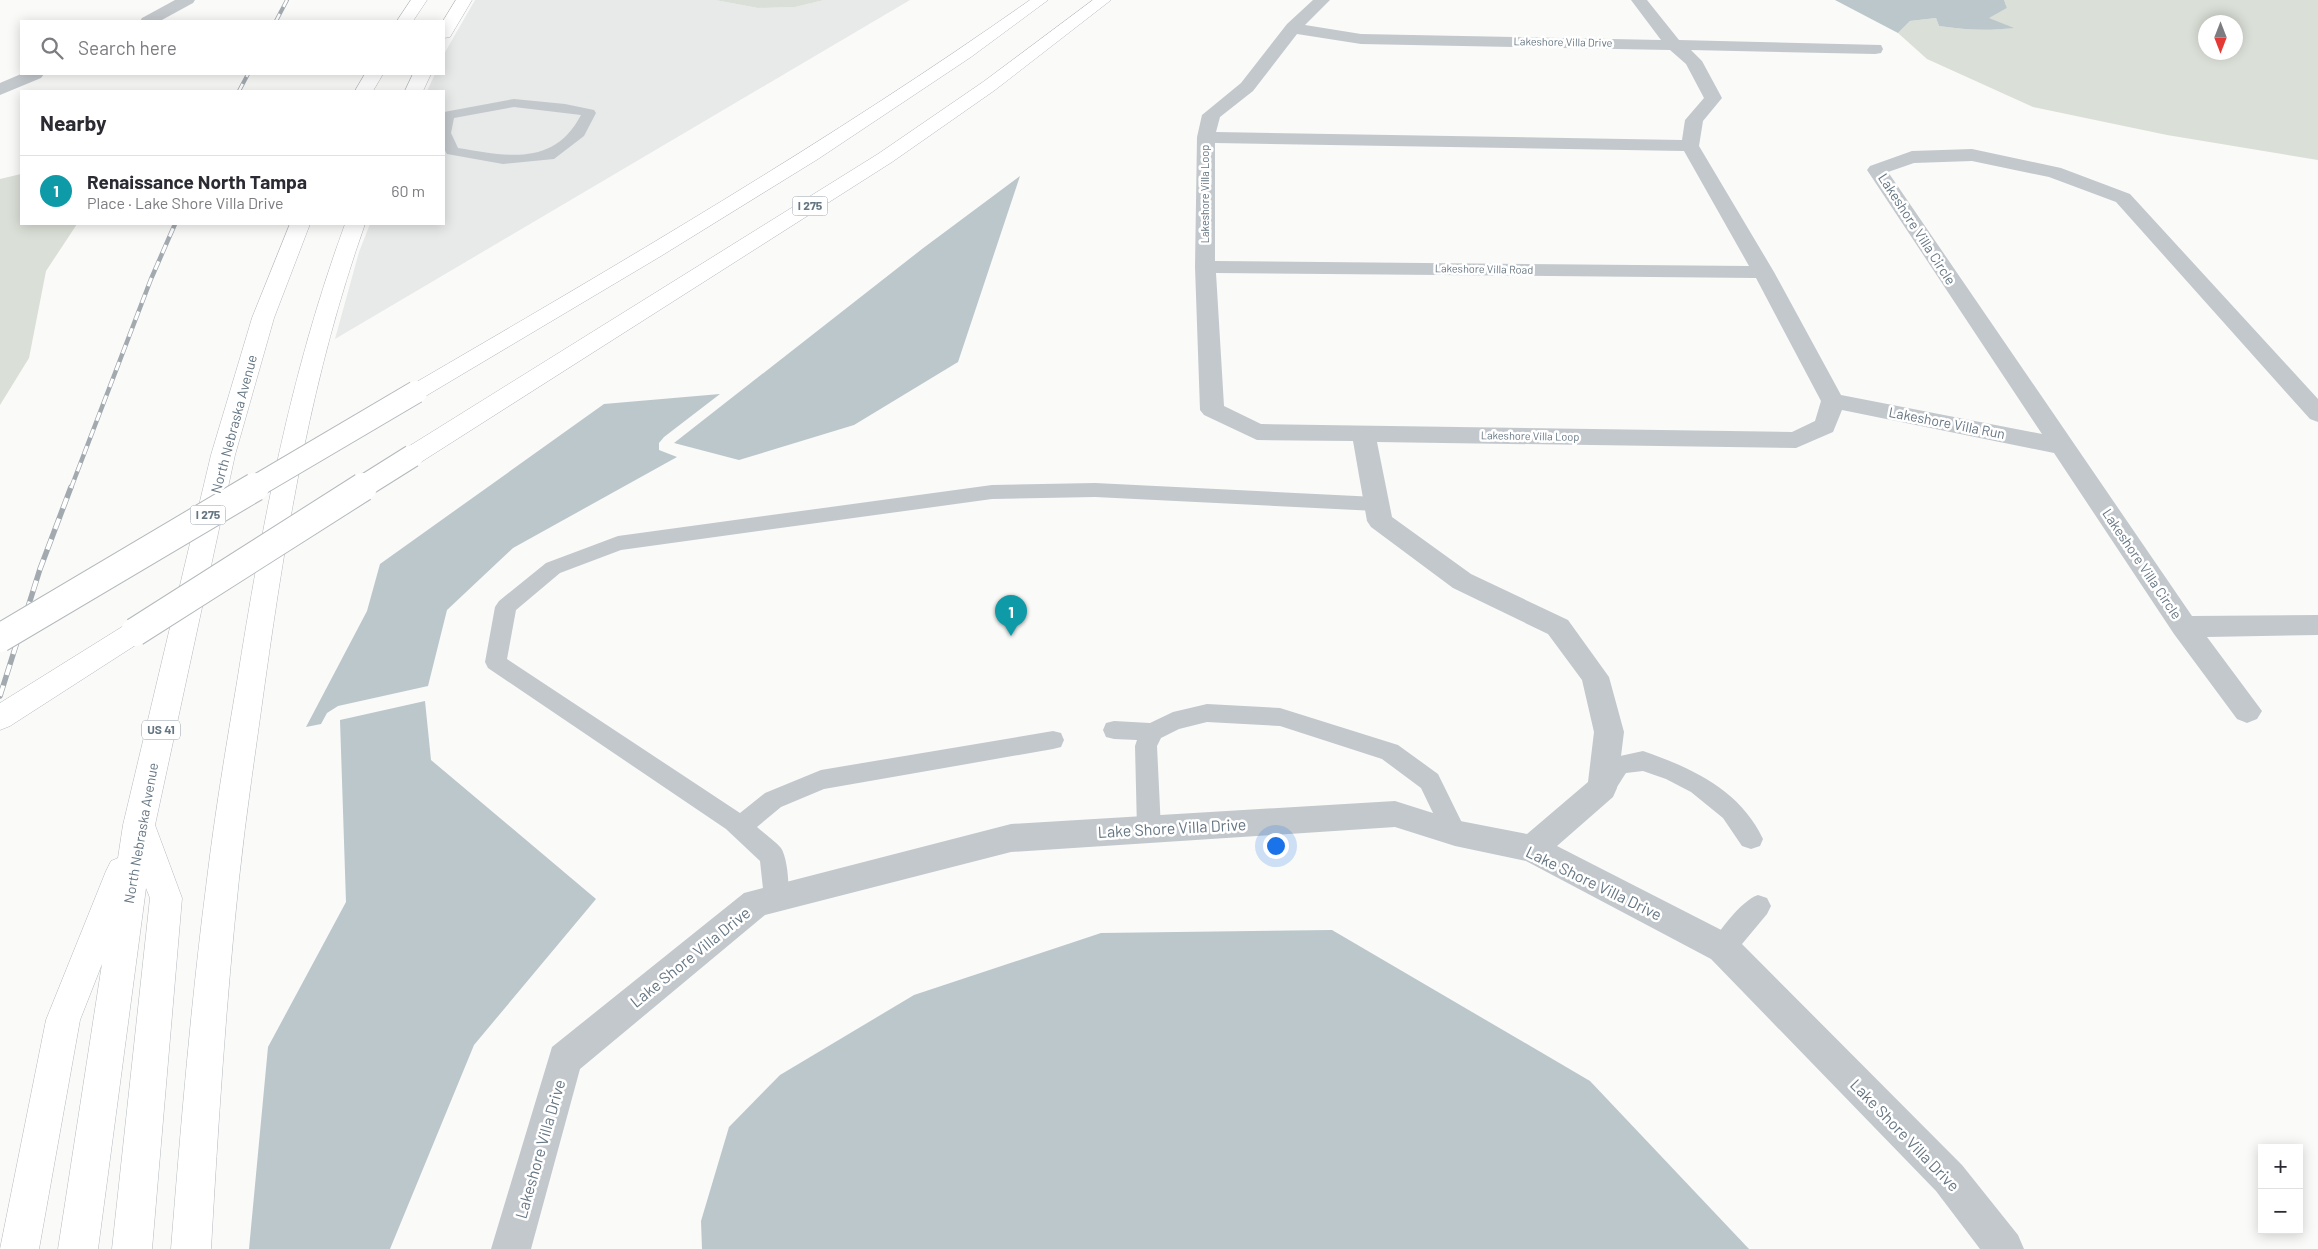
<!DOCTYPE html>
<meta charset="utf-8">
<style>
body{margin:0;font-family:Barlow,sans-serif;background:#f2f2f3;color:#2b2b33}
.controls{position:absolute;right:15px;bottom:15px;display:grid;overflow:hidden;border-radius:0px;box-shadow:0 2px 12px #0003}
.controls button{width:45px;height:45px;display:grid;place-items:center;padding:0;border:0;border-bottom:1px solid #e1e1e2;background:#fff;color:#2b2b33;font:25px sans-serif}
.compass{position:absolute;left:2198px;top:15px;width:45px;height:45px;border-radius:50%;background:#fff;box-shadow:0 2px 12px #0003;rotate:180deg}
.you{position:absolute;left:1275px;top:845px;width:18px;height:18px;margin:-12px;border:4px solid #fff;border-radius:50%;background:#1a73e8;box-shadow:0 0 0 8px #1a73e833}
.badge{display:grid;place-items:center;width:32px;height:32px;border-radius:50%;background:#e4572e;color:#fff;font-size:16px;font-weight:700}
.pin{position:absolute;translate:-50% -41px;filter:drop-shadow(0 1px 2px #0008)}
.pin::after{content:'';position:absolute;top:26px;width:18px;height:15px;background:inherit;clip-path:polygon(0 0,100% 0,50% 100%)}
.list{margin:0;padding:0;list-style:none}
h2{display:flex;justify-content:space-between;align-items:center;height:65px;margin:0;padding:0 20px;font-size:21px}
h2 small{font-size:16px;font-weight:400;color:#7c7c81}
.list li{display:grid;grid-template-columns:32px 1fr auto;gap:15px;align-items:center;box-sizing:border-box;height:70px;padding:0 20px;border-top:1px solid #e1e1e2}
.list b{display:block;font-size:19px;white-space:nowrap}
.list p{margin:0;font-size:16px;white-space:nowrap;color:#7c7c81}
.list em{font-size:16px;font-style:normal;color:#7c7c81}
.icon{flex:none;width:28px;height:28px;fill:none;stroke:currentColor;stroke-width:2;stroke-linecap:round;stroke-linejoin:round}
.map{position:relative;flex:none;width:2318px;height:1249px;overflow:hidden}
.search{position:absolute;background:#fff;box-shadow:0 2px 12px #0003;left:20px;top:20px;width:425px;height:55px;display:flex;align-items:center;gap:12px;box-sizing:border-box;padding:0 18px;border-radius:0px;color:#7c7c81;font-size:19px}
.panel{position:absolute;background:#fff;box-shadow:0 2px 12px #0003;left:20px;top:90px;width:425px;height:135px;border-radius:0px}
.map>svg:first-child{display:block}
.built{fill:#e8e9e9}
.green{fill:#dadfd7;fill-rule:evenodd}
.water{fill:#bbc7cb}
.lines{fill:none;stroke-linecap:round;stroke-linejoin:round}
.primary-casing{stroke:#b5babe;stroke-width:1}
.highway-casing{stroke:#b4b9bd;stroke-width:1}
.lane{fill:#c3c8cc;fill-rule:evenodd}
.street{fill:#c3c8cc;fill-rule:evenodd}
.primary{fill:#fff;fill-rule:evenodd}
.highway{fill:#fff;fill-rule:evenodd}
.rail-far2-casing{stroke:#a2aab0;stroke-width:4}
.rail-far1-casing{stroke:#a2aab0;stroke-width:4.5}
.rail-casing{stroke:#a2aab0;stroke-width:5.5}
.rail-far2{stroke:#fff;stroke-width:2.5;stroke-dasharray:8;stroke-linecap:butt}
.rail-far1{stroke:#fff;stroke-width:3;stroke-dasharray:9;stroke-linecap:butt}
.rail{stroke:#fff;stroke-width:4;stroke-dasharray:11;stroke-linecap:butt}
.highway-bridge-far1-casing{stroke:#b4b9bd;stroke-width:24;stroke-linecap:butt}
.highway-bridge-casing{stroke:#b4b9bd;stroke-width:30;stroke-linecap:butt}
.highway-bridge-far1{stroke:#fff;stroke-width:22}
.highway-bridge{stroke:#fff;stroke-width:28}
.labels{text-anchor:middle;stroke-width:5;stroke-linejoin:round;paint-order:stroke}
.far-street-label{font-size:11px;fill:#657683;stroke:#fff}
.shield{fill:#fff;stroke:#939fa8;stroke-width:1}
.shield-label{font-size:12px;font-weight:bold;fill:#657683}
.street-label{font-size:14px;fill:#657683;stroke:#fff}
.near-street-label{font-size:16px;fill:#657683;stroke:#fff}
</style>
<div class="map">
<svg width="2318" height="1249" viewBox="0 0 2318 1249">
<rect width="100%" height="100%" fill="#fafaf8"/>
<path class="built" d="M 475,0 L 715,0 L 758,8 L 795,7 L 824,0 L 910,0 L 335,339 L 359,252 L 370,224 L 444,224 L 444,91 L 427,91 L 435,74 L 444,74 L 444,54 Z"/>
<g class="green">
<path d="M 715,0 L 824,0 L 795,7 L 758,8 Z"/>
<path d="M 2004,0 L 2318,0 L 2318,160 L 2167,135 L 2033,107 L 1927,59 L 1898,33 L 1910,21 L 1936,18 L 1939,26 C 1965,30 1987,31 2012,28 L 1988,18 L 2007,8 ZM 2206,22 L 2236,22 L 2236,52 L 2206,52 Z"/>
<path d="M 21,174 L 21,224 L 77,224 L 46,271 L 29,358 L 0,405 L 0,179 Z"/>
</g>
<g class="water">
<path d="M 1835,0 L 2004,0 L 2007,8 L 1989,18 L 2014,28 C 1987,31 1965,30 1939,26 L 1936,18 L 1910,21 L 1898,33 Z"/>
<path d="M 1020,176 L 958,362 L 854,425 L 739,460 L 674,443 L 922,249 Z"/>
<path d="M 720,394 L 664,437 L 659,443 L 659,450 L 677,457 L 513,548 L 447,610 L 428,686 L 338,706 L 327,713 L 321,724 L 306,727 L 367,611 L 380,564 L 604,404 Z"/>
<path d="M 425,701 L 431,760 L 596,899 L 474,1045 L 390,1249 L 249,1249 L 268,1047 L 346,902 L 340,720 Z"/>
<path d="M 1332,930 L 1590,1081 L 1749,1249 L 702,1249 L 701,1221 L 729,1127 L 780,1075 L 914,995 L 1101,933 Z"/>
</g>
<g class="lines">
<defs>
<g id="primary">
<path d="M 411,0 L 427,0 L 413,21 L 397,21 Z"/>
<path d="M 456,0 L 472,0 L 450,37 L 444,38 L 443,21 Z"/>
<path d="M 365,74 L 383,74 L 373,91 L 355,91 Z"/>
<path d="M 413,74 L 431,74 L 423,91 L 405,91 Z"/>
<path d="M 290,224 L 310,224 L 274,318 L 235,455 L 155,825 L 182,898 L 152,1249 L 112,1249 L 150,898 L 146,888 L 98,1249 L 58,1249 L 102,964 L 80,1020 L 39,1249 L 0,1249 L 46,1020 L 106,871 L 111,861 L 118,858 L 123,825 L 211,455 L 252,318 Z"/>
<path d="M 345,224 L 365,224 C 312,374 287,525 265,682 C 256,748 246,813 239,879 C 226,1002 218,1126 211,1249 L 171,1249 C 181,1125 191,1002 207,879 C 215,813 226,747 237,682 C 262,525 290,374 345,224 Z"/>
</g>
<g id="highway">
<path d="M 1030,0 L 1048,0 L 971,57 L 818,159 L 661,256 L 424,397 L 416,399 L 408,397 L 404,392 L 408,387 C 619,264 830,141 1030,0 Z"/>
<path d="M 1093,0 L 1111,0 L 995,90 L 892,162 L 421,462 L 412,464 L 403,462 L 400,456 L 403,450 L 878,154 L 983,82 Z"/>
<path d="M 135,622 L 145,625 L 149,632 L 145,639 L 10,726 L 0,730 L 0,703 L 125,625 Z"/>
</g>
</defs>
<use href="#primary" class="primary-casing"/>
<use href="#highway" class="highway-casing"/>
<g class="lane">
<path d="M 514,99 L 565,104 L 594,110 L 596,113 L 584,136 L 554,159 L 503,164 L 447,154 L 444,149 L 444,112 ZM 514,107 L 581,115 C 554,167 506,156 458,148 L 451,133 L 454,118 Z"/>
<path d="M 1095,483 L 1376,497 L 1383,499 L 1386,504 L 1383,509 L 1376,511 L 1095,497 L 992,499 L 621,550 L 560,573 L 516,610 L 507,659 L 740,813 L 765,793 L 821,770 L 1053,731 L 1061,733 L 1064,740 L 1061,747 L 1053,749 L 824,789 L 781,807 L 757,827 C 765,834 775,841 781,848 C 788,858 791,895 786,906 L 777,909 L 768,906 L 764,898 L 760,861 L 726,829 L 488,668 L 485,662 L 495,607 L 499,601 L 546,563 L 618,536 L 992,485 Z"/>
<path d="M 1207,704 L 1280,708 L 1398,745 L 1438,774 L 1467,833 L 1464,840 L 1455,843 L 1446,840 L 1421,788 L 1382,759 L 1280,726 L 1207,722 L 1179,729 L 1161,738 L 1157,746 L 1161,829 L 1158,836 L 1149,839 L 1140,836 L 1137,829 L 1135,746 L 1137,740 L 1114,739 L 1106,737 L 1103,730 L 1106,723 L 1114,721 L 1150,723 L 1173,712 Z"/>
<path d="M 1643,751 C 1692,768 1740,790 1763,839 L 1760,846 L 1751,849 L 1742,846 L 1723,818 L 1691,792 L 1666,779 L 1643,771 L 1626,773 C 1617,786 1613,800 1595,794 L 1591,787 L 1611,758 Z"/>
<path d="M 1758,895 L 1767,898 L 1771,906 L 1767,914 L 1732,956 L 1723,960 L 1714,956 L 1710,948 C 1717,932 1742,900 1758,895 Z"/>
</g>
<g class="street">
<path d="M 175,0 L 195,0 L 193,3 L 160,21 L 140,21 L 142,18 Z"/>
<path d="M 1313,0 L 1330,0 L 1305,25 L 1361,34 L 1661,40 L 1631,0 L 1647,0 L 1679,40 L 1881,45 L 1883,49 L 1881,53 L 1875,54 L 1691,50 L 1702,61 L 1722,98 L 1703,121 L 1699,146 L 1774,272 L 1841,395 L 2042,434 L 1867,170 L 1870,166 L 1912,151 L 1972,149 L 2061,168 L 2130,194 L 2318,399 L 2318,422 L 2310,419 L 2116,202 L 2049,177 L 1972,161 L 1914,163 L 1888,172 L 2192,616 L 2318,615 L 2318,635 L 2207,637 L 2262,711 L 2257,719 L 2247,723 L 2237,719 L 2174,634 L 2054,453 L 1842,410 L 1833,432 L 1796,448 L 1377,442 L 1392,517 L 1471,574 L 1568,620 L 1609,677 L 1624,732 L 1617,788 L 1613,797 L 1557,846 L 1735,937 L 1962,1165 L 2018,1235 L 2024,1249 L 1980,1249 L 1936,1191 L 1711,959 L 1526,861 L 1455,846 L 1395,827 L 1011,852 L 765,915 L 580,1069 L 531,1249 L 491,1249 L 552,1047 L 744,893 L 1011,824 L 1395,801 L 1455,820 L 1527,834 L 1588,782 L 1594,732 L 1582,680 L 1548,634 L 1453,588 L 1371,527 L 1367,521 L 1353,441 L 1257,440 L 1204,415 L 1200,410 L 1195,267 L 1197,137 L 1202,115 L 1241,83 L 1287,24 ZM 1297,34 L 1361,44 L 1670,50 L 1686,64 L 1704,98 L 1685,120 L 1682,140 L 1216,132 L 1220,117 L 1253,91 ZM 1215,143 L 1684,151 L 1749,266 L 1215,261 ZM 1216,273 L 1756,278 L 1821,401 L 1815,421 L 1792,432 L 1261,424 L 1224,406 Z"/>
<path d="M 21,74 L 44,74 L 41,78 L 0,95 L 0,83 Z"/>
</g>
<use href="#primary" class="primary"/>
<use href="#highway" class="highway"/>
<defs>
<g id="rail-far2">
<path d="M 276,21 L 287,0"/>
<path d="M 239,91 L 248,74"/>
</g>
<path id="rail-far1" d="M 71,488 L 151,279 L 175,224"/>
<path id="rail" d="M 0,696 L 40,569 L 71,487"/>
</defs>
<use href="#rail-far2" class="rail-far2-casing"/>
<use href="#rail-far1" class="rail-far1-casing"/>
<use href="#rail" class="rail-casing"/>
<use href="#rail-far2" class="rail-far2"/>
<use href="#rail-far1" class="rail-far1"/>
<use href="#rail" class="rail"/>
<defs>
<g id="highway-bridge-far1">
<path d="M 253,488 L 416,392"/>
<path d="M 361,488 L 412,456"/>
</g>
<g id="highway-bridge">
<path d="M 135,632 L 363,487"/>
<path d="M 0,638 L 255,487"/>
</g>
</defs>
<use href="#highway-bridge-far1" class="highway-bridge-far1-casing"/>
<use href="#highway-bridge" class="highway-bridge-casing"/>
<use href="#highway-bridge-far1" class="highway-bridge-far1"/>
<use href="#highway-bridge" class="highway-bridge"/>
</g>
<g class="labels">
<g class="far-street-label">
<text transform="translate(1563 42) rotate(1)" y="4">Lakeshore Villa Drive</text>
<text transform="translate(1205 194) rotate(-90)" y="4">Lakeshore Villa Loop</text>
<text transform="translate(1484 269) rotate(1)" y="4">Lakeshore Villa Road</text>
<text transform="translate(1530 436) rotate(1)" y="4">Lakeshore Villa Loop</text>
</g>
<g class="shield">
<rect x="792.5" y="196.5" width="35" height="19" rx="4"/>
<rect x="190.5" y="505.5" width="35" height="19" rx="4"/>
<rect x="142" y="720.5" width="38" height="19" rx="4"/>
</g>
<g class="shield-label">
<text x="810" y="210">I 275</text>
<text x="208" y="519">I 275</text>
<text x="161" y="734">US 41</text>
</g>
<g class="street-label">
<text transform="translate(1917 229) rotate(57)" y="5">Lakeshore Villa Circle</text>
<text transform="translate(1947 423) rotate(11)" y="5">Lakeshore Villa Run</text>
<text transform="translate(234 424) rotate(-75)" y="5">North Nebraska Avenue</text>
<text transform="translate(2142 564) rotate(56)" y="5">Lakeshore Villa Circle</text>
<text transform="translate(141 833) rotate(-80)" y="5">North Nebraska Avenue</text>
</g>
<g class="near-street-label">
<text transform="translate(1172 828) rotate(-3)" y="6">Lake Shore Villa Drive</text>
<text transform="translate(1594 883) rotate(26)" y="6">Lake Shore Villa Drive</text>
<text transform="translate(690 957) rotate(-39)" y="6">Lake Shore Villa Drive</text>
<text transform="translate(1905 1135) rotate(46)" y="6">Lake Shore Villa Drive</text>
<text transform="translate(540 1149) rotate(-74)" y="6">Lakeshore Villa Drive</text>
</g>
</g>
</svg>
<div class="controls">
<button>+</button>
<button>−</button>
</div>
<svg class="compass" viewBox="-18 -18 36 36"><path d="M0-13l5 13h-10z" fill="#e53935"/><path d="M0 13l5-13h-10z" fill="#7c7c81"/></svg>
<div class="you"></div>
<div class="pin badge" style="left:1011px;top:636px;background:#0f9aa8">1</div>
<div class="search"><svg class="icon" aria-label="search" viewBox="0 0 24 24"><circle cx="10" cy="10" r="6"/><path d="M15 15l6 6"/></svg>Search here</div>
<section class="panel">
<h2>Nearby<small></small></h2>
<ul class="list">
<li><span class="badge" style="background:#0f9aa8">1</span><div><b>Renaissance North Tampa</b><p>Place · Lake Shore Villa Drive</p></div><em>60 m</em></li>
</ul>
</section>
</div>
